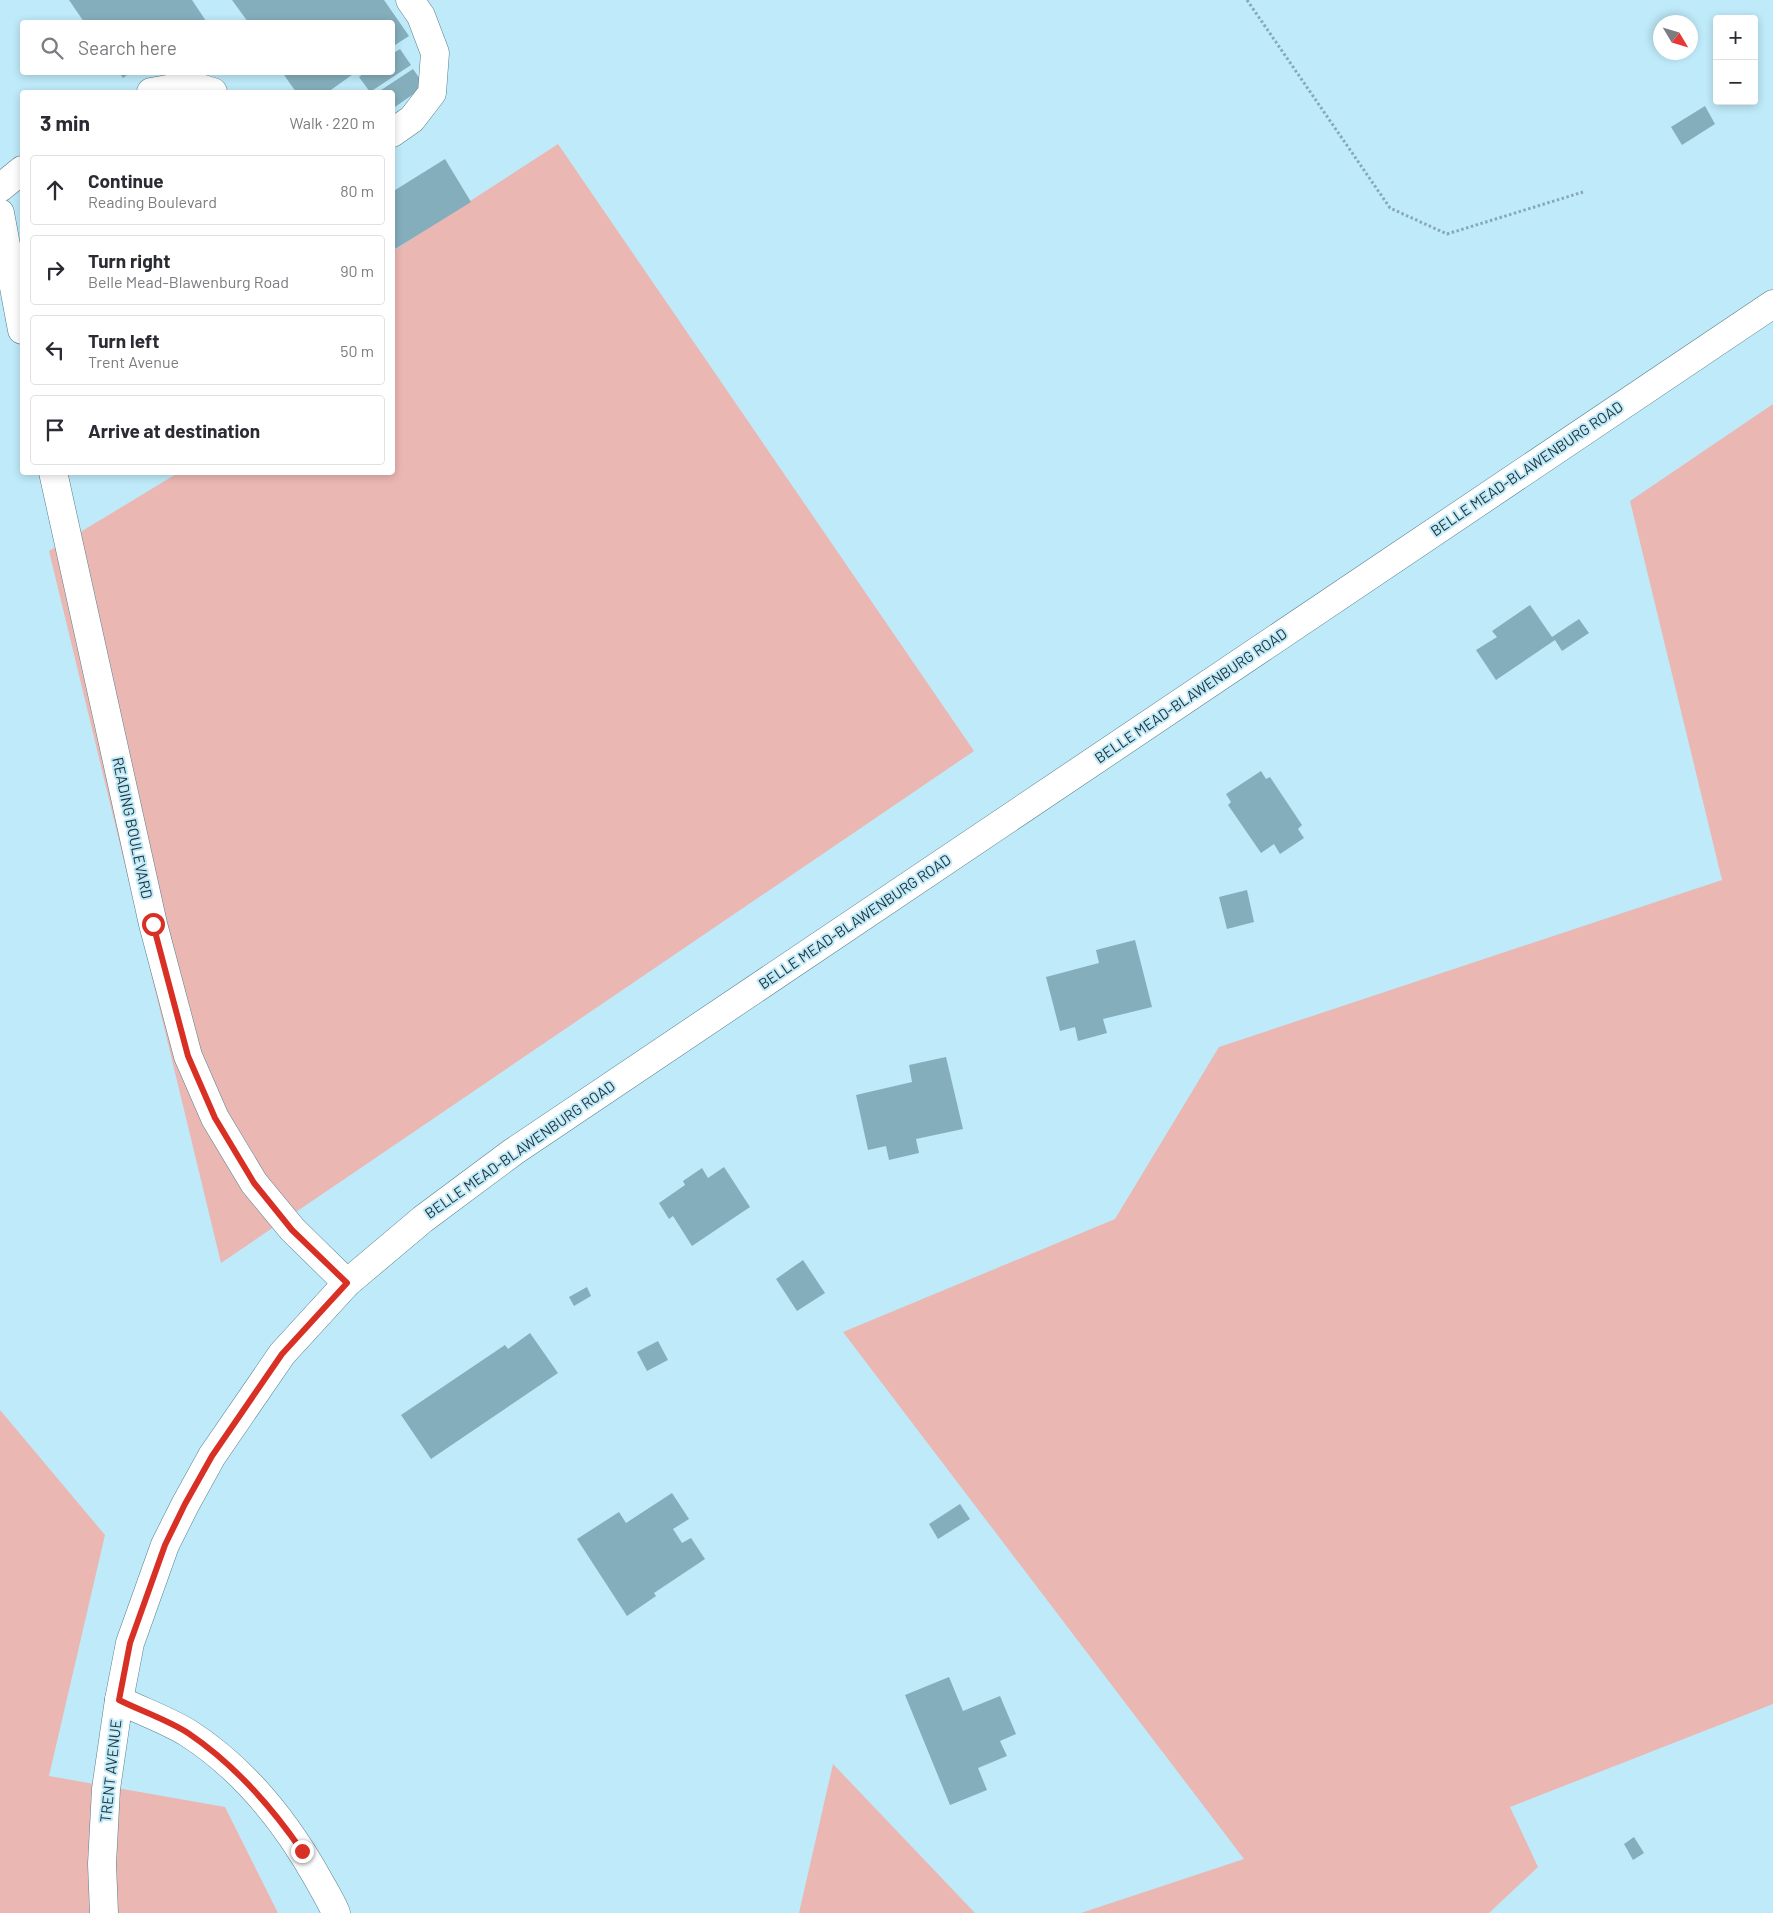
<!DOCTYPE html>
<meta charset="utf-8">
<style>
body{margin:0;font-family:Barlow,sans-serif;background:#f2f2f3;color:#2b2b33}
.controls{position:absolute;right:15px;top:15px;display:grid;overflow:hidden;border-radius:5px;box-shadow:0 2px 8px #0003}
.controls button{width:45px;height:45px;display:grid;place-items:center;padding:0;border:0;border-bottom:1px solid #e1e1e2;background:#fff;color:#2b2b33;font:25px sans-serif}
.compass{position:absolute;left:1653px;top:15px;width:45px;height:45px;border-radius:50%;background:#fff;box-shadow:0 2px 8px #0003;rotate:128deg}
.stop{position:absolute;width:15px;height:15px;margin:-11px;border:4px solid #d93025;border-radius:50%;background:#fff}
.stop.end{background:#d93025;border-color:#fff;box-shadow:0 1px 5px #0008}
.list{margin:0;padding:0;list-style:none}
h2{display:flex;justify-content:space-between;align-items:center;height:65px;margin:0;padding:0 20px;font-size:21px}
h2 small{font-size:16px;font-weight:400;color:#7c7c81}
.list li{display:grid;grid-template-columns:32px 1fr auto;gap:15px;align-items:center;box-sizing:border-box;height:70px;margin:0 10px 10px;padding:0 10px;border:1px solid #e1e1e2;border-radius:5px}
.list b{display:block;font-size:19px;white-space:nowrap}
.list p{margin:0;font-size:16px;white-space:nowrap;color:#7c7c81}
.list em{font-size:16px;font-style:normal;color:#7c7c81}
.icon{flex:none;width:28px;height:28px;fill:none;stroke:currentColor;stroke-width:2;stroke-linecap:round;stroke-linejoin:round}
.map{position:relative;flex:none;width:1773px;height:1913px;overflow:hidden}
.search{position:absolute;background:#fff;box-shadow:0 2px 8px #0003;left:20px;top:20px;width:375px;height:55px;display:flex;align-items:center;gap:12px;box-sizing:border-box;padding:0 18px;border-radius:5px;color:#7c7c81;font-size:19px}
.panel{position:absolute;background:#fff;box-shadow:0 2px 8px #0003;left:20px;top:90px;width:375px;height:385px;border-radius:5px}
.map>svg:first-child{display:block}
.green{fill:#ebb7b3}
.building{fill:#85aebc}
.lines{fill:none;stroke-linecap:round;stroke-linejoin:round}
.minor-casing{stroke:#587f8c;stroke-width:29}
.path{stroke:#87a9b5;stroke-width:3;stroke-dasharray:2.5 2.5;stroke-linecap:butt}
.minor{stroke:#fff;stroke-width:28}
.route{stroke:#d93025;stroke-width:6}
.labels{text-anchor:middle;stroke-width:4;stroke-linejoin:round;paint-order:stroke}
.street-label{font-size:15px;fill:#23343a;stroke:#bfeaf9}
</style>
<div class="map">
<svg width="1773" height="1913" viewBox="0 0 1773 1913">
<rect width="100%" height="100%" fill="#bfeaf9"/>
<g class="green">
<path d="M 558,144 L 974,751 L 221,1263 L 49,551 L 178,473 L 392,472 L 393,251 Z"/>
<path d="M 1773,404 L 1773,1704 L 1510,1807 L 1538,1867 L 1489,1913 L 1081,1913 L 1244,1859 L 843,1332 L 1115,1219 L 1219,1047 L 1722,880 L 1630,501 Z"/>
<path d="M 0,1410 L 105,1535 L 49,1776 L 225,1807 L 278,1913 L 0,1913 Z"/>
<path d="M 833,1764 L 975,1913 L 799,1913 Z"/>
</g>
<g class="building">
<path d="M 69,0 L 192,0 L 206,21 L 204,22 L 84,22 Z"/>
<path d="M 232,0 L 384,0 L 409,36 L 392,47 L 392,22 L 248,22 Z"/>
<path d="M 400,49 L 411,65 L 370,92 L 359,77 L 365,72 L 392,72 L 392,54 Z"/>
<path d="M 413,69 L 425,86 L 392,109 L 392,92 L 378,92 Z"/>
<path d="M 119,72 L 131,72 L 123,78 Z"/>
<path d="M 282,72 L 356,72 L 328,92 L 296,92 Z"/>
<path d="M 1705,106 L 1715,124 L 1682,145 L 1671,127 Z"/>
<path d="M 445,159 L 471,202 L 392,251 L 392,192 Z"/>
<path d="M 1530,605 L 1552,637 L 1579,619 L 1589,633 L 1562,651 L 1555,640 L 1496,680 L 1476,650 L 1497,637 L 1492,631 Z"/>
<path d="M 1261,771 L 1266,779 L 1270,777 L 1302,825 L 1298,829 L 1304,838 L 1280,854 L 1274,844 L 1261,853 L 1228,805 L 1231,802 L 1226,794 Z"/>
<path d="M 1247,890 L 1254,922 L 1227,929 L 1219,897 Z"/>
<path d="M 1135,940 L 1152,1007 L 1103,1019 L 1107,1033 L 1078,1041 L 1075,1027 L 1060,1031 L 1046,977 L 1099,963 L 1096,950 Z"/>
<path d="M 946,1057 L 963,1129 L 916,1139 L 919,1153 L 889,1160 L 886,1146 L 868,1150 L 856,1095 L 912,1082 L 909,1065 Z"/>
<path d="M 724,1167 L 750,1207 L 692,1246 L 673,1216 L 669,1219 L 659,1203 L 685,1185 L 683,1181 L 702,1168 L 708,1178 Z"/>
<path d="M 803,1260 L 825,1293 L 797,1311 L 776,1279 Z"/>
<path d="M 587,1287 L 591,1296 L 574,1306 L 569,1297 Z"/>
<path d="M 530,1333 L 558,1373 L 431,1459 L 401,1415 L 505,1345 L 508,1349 Z"/>
<path d="M 658,1341 L 668,1360 L 647,1371 L 637,1352 Z"/>
<path d="M 672,1493 L 689,1519 L 673,1529 L 682,1543 L 691,1538 L 705,1559 L 654,1593 L 656,1596 L 627,1616 L 577,1539 L 619,1512 L 626,1523 Z"/>
<path d="M 960,1504 L 970,1519 L 938,1539 L 929,1524 Z"/>
<path d="M 949,1677 L 963,1711 L 1000,1696 L 1016,1734 L 1000,1741 L 1007,1756 L 978,1768 L 987,1790 L 950,1805 L 905,1695 Z"/>
<path d="M 1634,1837 L 1644,1853 L 1633,1860 L 1624,1844 Z"/>
</g>
<g class="lines">
<defs>
<g id="minor">
<path d="M 151,92 L 190,85 L 213,92"/>
<path d="M 392,133 L 412,119 L 432,93 L 435,53 L 421,16 L 410,0"/>
<path d="M 0,188 L 22,170"/>
<path d="M 0,213 L 22,330"/>
<path d="M 53,472 L 153,924 L 188,1056 L 215,1118 L 254,1183 L 292,1229 L 347,1283"/>
<path d="M 119,1700 C 141,1711 167,1720 188,1733 C 244,1769 286,1822 318,1879 C 324,1890 331,1901 336,1913"/>
<path d="M 104,1913 L 102,1864 L 106,1789 L 119,1700 L 130,1643 L 165,1545 L 185,1505 L 212,1456 L 282,1354 L 347,1283 L 423,1219 L 513,1152 L 1773,304"/>
</g>
</defs>
<use href="#minor" class="minor-casing"/>
<path class="path" d="M 1247,0 L 1390,208 L 1447,234 L 1583,192"/>
<use href="#minor" class="minor"/>
</g>
<g class="lines">
<path class="route" d="M 153,924 L 188,1056 L 215,1118 L 254,1183 L 292,1230 L 347,1283 L 282,1354 L 212,1456 L 185,1504 L 165,1545 L 130,1643 L 119,1700 C 141,1711 168,1720 188,1733 C 234,1764 271,1806 302,1851"/>
</g>
<g class="labels">
<g class="street-label">
<text transform="translate(1527 469) rotate(-34)" y="5">BELLE MEAD-BLAWENBURG ROAD</text>
<text transform="translate(1191 696) rotate(-34)" y="5">BELLE MEAD-BLAWENBURG ROAD</text>
<text transform="translate(132 828) rotate(78)" y="5">READING BOULEVARD</text>
<text transform="translate(855 922) rotate(-34)" y="5">BELLE MEAD-BLAWENBURG ROAD</text>
<text transform="translate(520 1150) rotate(-35)" y="5">BELLE MEAD-BLAWENBURG ROAD</text>
<text transform="translate(111 1771) rotate(-84)" y="5">TRENT AVENUE</text>
</g>
</g>
</svg>
<div class="controls">
<button>+</button>
<button>−</button>
</div>
<svg class="compass" viewBox="-18 -18 36 36"><path d="M0-13l5 13h-10z" fill="#e53935"/><path d="M0 13l5-13h-10z" fill="#7c7c81"/></svg>
<div class="stop" style="left:153px;top:924px"></div>
<div class="stop end" style="left:302px;top:1851px"></div>
<div class="search"><svg class="icon" aria-label="search" viewBox="0 0 24 24"><circle cx="10" cy="10" r="6"/><path d="M15 15l6 6"/></svg>Search here</div>
<section class="panel">
<h2>3 min<small>Walk · 220 m</small></h2>
<ul class="list">
<li><svg class="icon" aria-label="ahead" viewBox="0 0 24 24"><path d="M12 20V5M6 11l6-6 6 6"/></svg><div><b>Continue</b><p>Reading Boulevard</p></div><em>80 m</em></li>
<li><svg class="icon" aria-label="right" viewBox="0 0 24 24"><path d="M7 20v-9h11M14 6l5 5-5 5"/></svg><div><b>Turn right</b><p>Belle Mead-Blawenburg Road</p></div><em>90 m</em></li>
<li><svg class="icon" aria-label="left" viewBox="0 0 24 24"><path d="M17 20v-9H6M10 6l-5 5 5 5"/></svg><div><b>Turn left</b><p>Trent Avenue</p></div><em>50 m</em></li>
<li><svg class="icon" aria-label="arrive" viewBox="0 0 24 24"><path d="M6 21V4h12l-3 4 3 4H6"/></svg><div><b>Arrive at destination</b></div></li>
</ul>
</section>
</div>
